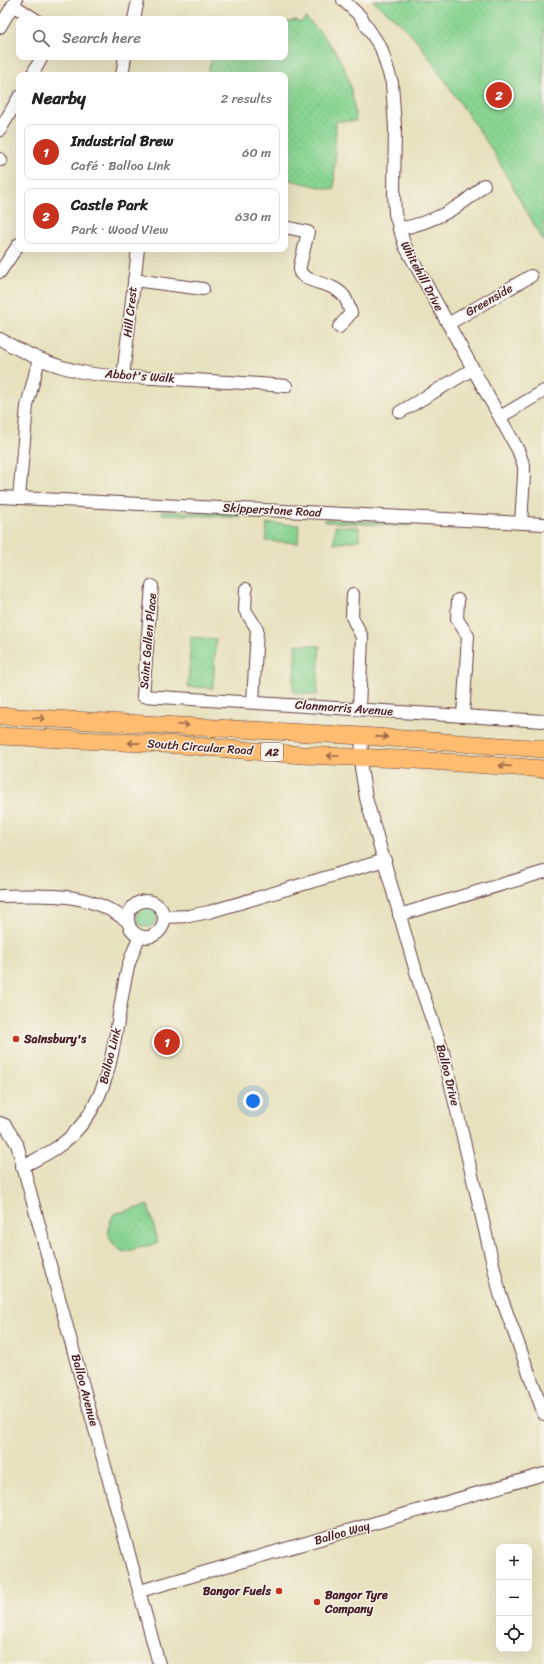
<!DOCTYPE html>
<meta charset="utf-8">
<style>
body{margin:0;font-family:Sriracha,sans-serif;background:#f2f2f2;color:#222}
.controls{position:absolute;right:12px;bottom:12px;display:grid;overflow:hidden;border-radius:8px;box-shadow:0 4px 16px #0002}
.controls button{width:36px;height:36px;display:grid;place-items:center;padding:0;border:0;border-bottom:1px solid #e0e0e0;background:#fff;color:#222;font:20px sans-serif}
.you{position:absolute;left:253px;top:1101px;width:14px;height:14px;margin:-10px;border:3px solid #fff;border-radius:50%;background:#1a73e8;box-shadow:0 0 0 6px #1a73e833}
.badge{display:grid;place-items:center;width:26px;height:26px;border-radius:50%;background:#c8321e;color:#fff;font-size:13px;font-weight:700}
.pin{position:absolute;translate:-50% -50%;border:2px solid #fff;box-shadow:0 1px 4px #0006}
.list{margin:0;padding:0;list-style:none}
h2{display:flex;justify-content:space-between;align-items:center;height:52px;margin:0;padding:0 16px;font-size:17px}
h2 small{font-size:13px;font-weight:400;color:#767676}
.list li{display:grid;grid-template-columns:26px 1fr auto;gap:12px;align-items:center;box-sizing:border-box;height:56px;margin:0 8px 8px;padding:0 8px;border:1px solid #e0e0e0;border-radius:8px}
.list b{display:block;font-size:15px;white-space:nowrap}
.list p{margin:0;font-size:13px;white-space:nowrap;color:#767676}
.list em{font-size:13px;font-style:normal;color:#767676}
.icon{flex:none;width:22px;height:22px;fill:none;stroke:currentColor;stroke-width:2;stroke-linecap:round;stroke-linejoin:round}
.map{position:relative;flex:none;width:544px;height:1664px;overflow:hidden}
.search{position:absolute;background:#fff;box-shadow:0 4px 16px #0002;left:16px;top:16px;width:272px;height:44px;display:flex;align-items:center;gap:10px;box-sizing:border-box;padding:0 14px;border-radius:8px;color:#767676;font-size:15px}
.panel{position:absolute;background:#fff;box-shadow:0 4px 16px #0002;left:16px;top:72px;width:272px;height:180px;border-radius:8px}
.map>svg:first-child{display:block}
.grass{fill:url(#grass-dots);stroke:#6a7a5e}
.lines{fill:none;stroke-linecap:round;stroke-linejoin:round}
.minor-casing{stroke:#623c41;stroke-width:14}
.highway-casing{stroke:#623c41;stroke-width:18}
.minor{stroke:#fff;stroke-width:12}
.highway{stroke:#fdbc70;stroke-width:17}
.oneway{stroke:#9b664a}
.poi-dot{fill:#c8321e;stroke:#f7f3e8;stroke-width:1.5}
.labels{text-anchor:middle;stroke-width:3;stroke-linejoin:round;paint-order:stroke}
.shield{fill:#f7f3e8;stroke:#7e5f64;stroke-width:1}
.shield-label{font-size:11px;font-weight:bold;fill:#4a1f2b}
.street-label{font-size:12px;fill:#4a1f2b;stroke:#f7f3e8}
.poi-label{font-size:12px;font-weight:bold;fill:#4a1f2b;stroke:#f7f3e8;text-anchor:start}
</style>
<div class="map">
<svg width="544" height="1664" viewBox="0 0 544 1664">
<defs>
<pattern id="grass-dots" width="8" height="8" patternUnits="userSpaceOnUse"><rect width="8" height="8" fill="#89d592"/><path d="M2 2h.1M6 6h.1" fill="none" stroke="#78b67e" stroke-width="1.8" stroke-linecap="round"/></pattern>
</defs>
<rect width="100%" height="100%" fill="#f7f3e8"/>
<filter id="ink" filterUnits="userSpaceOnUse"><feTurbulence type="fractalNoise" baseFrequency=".025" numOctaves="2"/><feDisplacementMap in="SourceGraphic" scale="8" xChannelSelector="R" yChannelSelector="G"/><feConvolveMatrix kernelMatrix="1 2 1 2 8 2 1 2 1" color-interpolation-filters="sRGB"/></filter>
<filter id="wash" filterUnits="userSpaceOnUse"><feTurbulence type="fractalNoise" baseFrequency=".012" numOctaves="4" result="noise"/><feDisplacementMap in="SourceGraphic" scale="16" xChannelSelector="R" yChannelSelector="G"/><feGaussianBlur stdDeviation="0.9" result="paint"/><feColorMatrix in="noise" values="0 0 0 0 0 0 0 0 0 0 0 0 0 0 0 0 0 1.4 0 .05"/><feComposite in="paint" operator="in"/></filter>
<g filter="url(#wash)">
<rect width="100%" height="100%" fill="#e8e1bd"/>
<g class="grass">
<path d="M 372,0 L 544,0 L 544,242 L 491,148 L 418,42 L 401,24 Z"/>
<path d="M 306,18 C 341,51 351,73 356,121 L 336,121 L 334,190 L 285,179 L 285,75 L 207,75 L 212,57 L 285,57 L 285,23 L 296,20 L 300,23 Z"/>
<path d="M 162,511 L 241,514 L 241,518 L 162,514 Z"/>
<path d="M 325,519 L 410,523 L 410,526 L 325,522 Z"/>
<path d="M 267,523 L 299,525 L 298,543 L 266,541 Z"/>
<path d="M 335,526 L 359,527 L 359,540 L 334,544 Z"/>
<path d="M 191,637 L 216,639 L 213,688 L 188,687 Z"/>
<path d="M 296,644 L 320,646 L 317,695 L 293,693 Z"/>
<circle cx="147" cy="917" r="10"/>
<path d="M 148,1205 L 158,1243 L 124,1252 C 108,1244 104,1229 114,1214 Z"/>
</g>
</g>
<g filter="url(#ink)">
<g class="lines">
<defs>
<g id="minor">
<path d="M 343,0 L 360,16 L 381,48 L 392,83 L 395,127 L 394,193 L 395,214 L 405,246 L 518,450 L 524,466 L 524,475 L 521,523"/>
<path d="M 13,5 L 35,19"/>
<path d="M 134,19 L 138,0"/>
<path d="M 0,27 L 16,0"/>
<path d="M 32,75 L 42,57"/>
<path d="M 122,75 L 125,57"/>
<path d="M 0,130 L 19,97"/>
<path d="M 0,159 L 1,160"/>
<path d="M 285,227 L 308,232 L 300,266 L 300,273 C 312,285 332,282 344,296 C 347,300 349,308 351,313 L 339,327"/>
<path d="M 399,229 C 433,222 460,209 484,185"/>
<path d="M 0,272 L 19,244"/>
<path d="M 134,280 L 203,289"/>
<path d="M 448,324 L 531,276"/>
<path d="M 0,339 C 25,354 53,366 82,372 C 111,378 143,377 173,379 C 211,381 249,383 286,386"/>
<path d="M 123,376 L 138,249"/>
<path d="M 400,412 L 473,369"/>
<path d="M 500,417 L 544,391"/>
<path d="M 0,497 L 544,524"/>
<path d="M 19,498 L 27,406 L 39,359"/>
<path d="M 152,586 L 143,696 L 544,721"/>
<path d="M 246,589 L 245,610 L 257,629 L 253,702"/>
<path d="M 353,594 L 352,617 L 362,637 L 359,709"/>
<path d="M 458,600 L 457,619 L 468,636 L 463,716"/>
<path d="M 362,736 L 361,768 L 366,798 L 419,982 L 443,1052 L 500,1294 L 544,1414"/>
<path d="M 0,896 C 46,895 91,891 128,922"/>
<circle cx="146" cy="919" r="18"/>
<path d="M 399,915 L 544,872"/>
<path d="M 164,917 L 189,916 L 209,912 L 385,860"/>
<path d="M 0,1123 L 5,1125 L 17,1144 L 159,1664"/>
<path d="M 22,1167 C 40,1157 59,1149 73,1134 C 117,1091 114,1023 128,967 C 131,956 136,946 139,936"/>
<path d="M 140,1591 L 544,1474"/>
</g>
<g id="highway">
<path d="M 0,716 L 362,736 L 544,749"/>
<path d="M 0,736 L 181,745 L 302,755 L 401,759 L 544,769"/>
</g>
</defs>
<use href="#minor" class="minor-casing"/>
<use href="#highway" class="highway-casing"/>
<use href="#minor" class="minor"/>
<use href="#highway" class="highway"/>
</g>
<defs><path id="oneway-shaft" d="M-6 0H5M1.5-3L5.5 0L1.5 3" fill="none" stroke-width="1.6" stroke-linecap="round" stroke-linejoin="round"/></defs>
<g class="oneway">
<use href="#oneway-shaft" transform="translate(39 718) rotate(3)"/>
<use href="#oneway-shaft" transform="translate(183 725) rotate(3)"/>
<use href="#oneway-shaft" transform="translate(382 737) rotate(4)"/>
<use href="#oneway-shaft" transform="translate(134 743) rotate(-178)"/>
<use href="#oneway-shaft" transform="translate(333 756) rotate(-177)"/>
<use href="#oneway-shaft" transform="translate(505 766) rotate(-176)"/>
</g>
</g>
<g class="poi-dot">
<circle cx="16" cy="1039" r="4"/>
<circle cx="279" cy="1591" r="4"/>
<circle cx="317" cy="1602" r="4"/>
</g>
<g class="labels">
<rect class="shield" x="261" y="743" width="22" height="18" rx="3"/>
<g class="shield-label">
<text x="272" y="756">A2</text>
</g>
<g class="street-label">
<text transform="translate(422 276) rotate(62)" y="4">Whitehill Drive</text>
<text transform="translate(489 300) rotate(-30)" y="4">Greenside</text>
<text transform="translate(130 312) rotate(-84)" y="4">Hill Crest</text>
<text transform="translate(140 376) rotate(4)" y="4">Abbot's Walk</text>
<text transform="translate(272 510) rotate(3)" y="4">Skipperstone Road</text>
<text transform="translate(148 641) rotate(-85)" y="4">Saint Gallen Place</text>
<text transform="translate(344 708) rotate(4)" y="4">Clanmorris Avenue</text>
<text transform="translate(200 747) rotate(4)" y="4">South Circular Road</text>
<text transform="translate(110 1056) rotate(-76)" y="4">Balloo Link</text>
<text transform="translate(448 1075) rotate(76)" y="4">Balloo Drive</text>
<text transform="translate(85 1390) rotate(75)" y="4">Balloo Avenue</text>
<text transform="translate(342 1533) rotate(-16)" y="4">Balloo Way</text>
</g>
<g class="poi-label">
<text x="24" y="1043">Sainsbury's</text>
<text x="271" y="1595" text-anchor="end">Bangor Fuels</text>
<text x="325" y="1599">Bangor Tyre<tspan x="325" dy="14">Company</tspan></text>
</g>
</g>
</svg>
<div class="controls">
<button>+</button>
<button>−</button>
<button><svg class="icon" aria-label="locate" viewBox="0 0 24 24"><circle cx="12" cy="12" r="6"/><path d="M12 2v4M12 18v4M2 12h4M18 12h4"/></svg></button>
</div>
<div class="you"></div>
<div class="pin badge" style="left:167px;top:1042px">1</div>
<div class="pin badge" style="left:499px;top:95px">2</div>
<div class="search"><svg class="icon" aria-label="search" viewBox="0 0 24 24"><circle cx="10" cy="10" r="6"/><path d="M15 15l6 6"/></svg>Search here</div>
<section class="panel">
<h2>Nearby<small>2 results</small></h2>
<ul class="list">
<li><span class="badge">1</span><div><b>Industrial Brew</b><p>Café · Balloo Link</p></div><em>60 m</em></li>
<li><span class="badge">2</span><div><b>Castle Park</b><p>Park · Wood View</p></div><em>630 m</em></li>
</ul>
</section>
</div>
